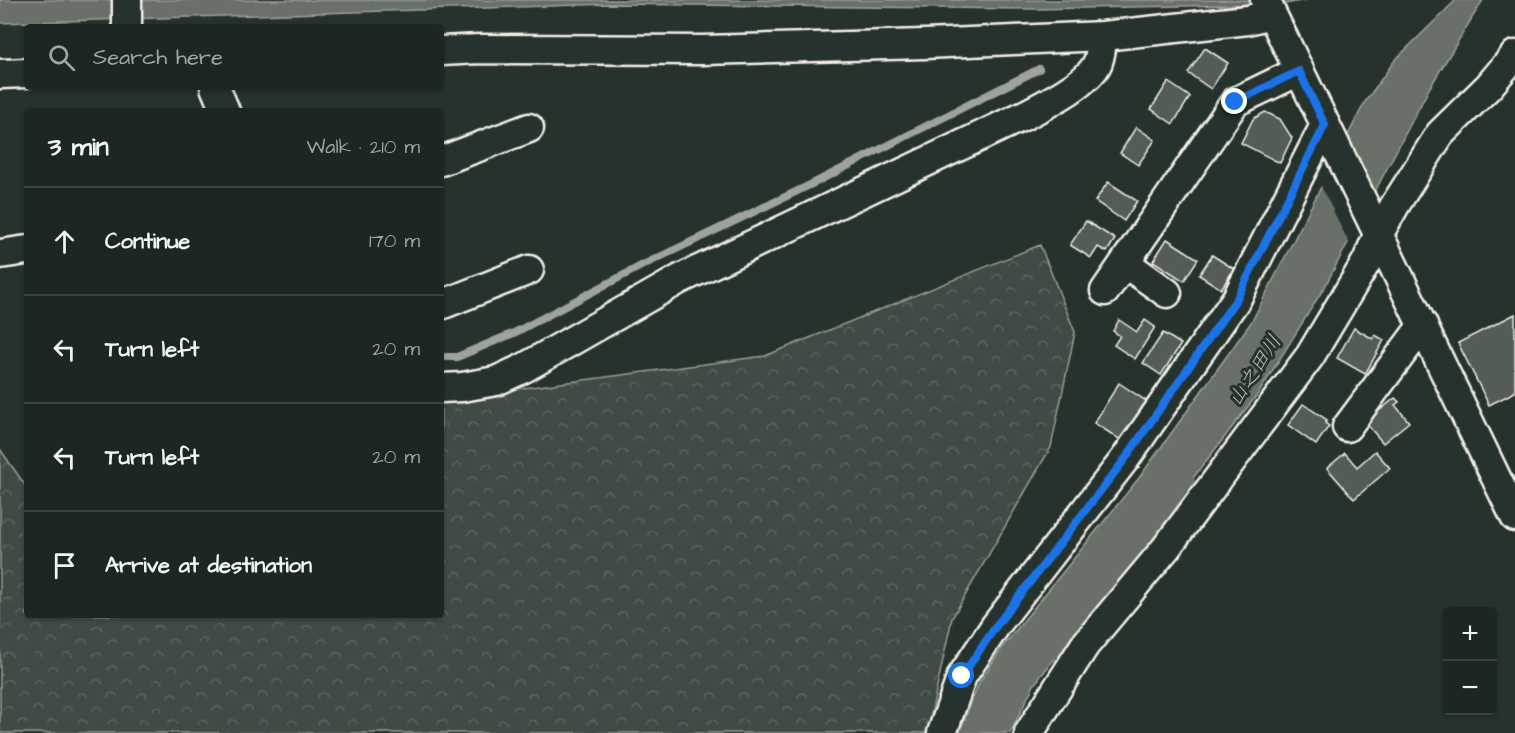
<!DOCTYPE html>
<meta charset="utf-8">
<style>
body{margin:0;font-family:"Architects Daughter","Klee One",sans-serif;background:#29322f;color:#f1f3f6}
.controls{position:absolute;right:18px;bottom:18px;display:grid;overflow:hidden;border-radius:6px;box-shadow:0 2px 4px #0004}
.controls button{width:54px;height:54px;display:grid;place-items:center;padding:0;border:0;border-bottom:2px solid #3a4340;background:#1c2622;color:#f1f3f6;font:30px sans-serif}
.stop{position:absolute;width:18px;height:18px;margin:-14px;border:4px solid #1a73e8;border-radius:50%;background:#fff}
.stop.end{background:#1a73e8;border-color:#fff;box-shadow:0 2px 6px #0008}
.list{margin:0;padding:0;list-style:none}
h2{display:flex;justify-content:space-between;align-items:center;height:78px;margin:0;padding:0 24px;font-size:26px}
h2 small{font-size:20px;font-weight:400;color:#a0a5a5}
.list li{display:grid;grid-template-columns:39px 1fr auto;gap:18px;align-items:center;box-sizing:border-box;height:108px;padding:0 24px;border-top:2px solid #3a4340}
.list b{display:block;font-size:22px;white-space:nowrap}
.list em{font-size:20px;font-style:normal;color:#a0a5a5}
.icon{flex:none;width:33px;height:33px;fill:none;stroke:currentColor;stroke-width:2;stroke-linecap:round;stroke-linejoin:round}
.map{position:relative;flex:none;width:1515px;height:733px;overflow:hidden}
.search{position:absolute;background:#1c2622;box-shadow:0 2px 4px #0004;left:24px;top:24px;width:420px;height:66px;display:flex;align-items:center;gap:15px;box-sizing:border-box;padding:0 21px;border-radius:6px;color:#a0a5a5;font-size:22px}
.panel{position:absolute;background:#1c2622;box-shadow:0 2px 4px #0004;left:24px;top:108px;width:420px;height:510px;border-radius:6px}
.map>svg:first-child{display:block}
.forest{fill:url(#forest-crowns);stroke:#9a9e96;stroke-width:1.5}
.water{fill:#676f68;stroke:#9fa39b;stroke-width:1.5}
.pier{fill:#26332d}
.lines{fill:none;stroke-linecap:round;stroke-linejoin:round}
.stream{stroke:#9fa39b;stroke-width:8}
.river{stroke:#676f68;stroke-width:48}
.building{fill:#525c55;stroke:#f4f1e8;stroke-width:1.5}
.minor-casing{stroke:#f4f1e8;stroke-width:33}
.minor{stroke:#26332d;stroke-width:28}
.route{stroke:#1a73e8;stroke-width:8}
.labels{text-anchor:middle;stroke-width:6;stroke-linejoin:round;paint-order:stroke}
.water-label{font-size:20px;font-style:italic;fill:#bcbdb5;stroke:#26332d}
</style>
<div class="map">
<svg width="1515" height="733" viewBox="0 0 1515 733">
<defs>
<pattern id="forest-crowns" width="20" height="18" patternUnits="userSpaceOnUse" patternTransform="scale(1.5)"><rect width="20" height="18" fill="#414b45"/><path d="M2 6a3 3 0 1 1 6 0M12 15a3 3 0 1 1 6 0" fill="none" stroke="#5d6560"/></pattern>
</defs>
<rect width="100%" height="100%" fill="#26332d"/>
<filter id="ink" filterUnits="userSpaceOnUse"><feTurbulence type="fractalNoise" baseFrequency=".0167" numOctaves="2"/><feDisplacementMap in="SourceGraphic" scale="12" xChannelSelector="R" yChannelSelector="G"/><feConvolveMatrix kernelMatrix="1 2 1 2 8 2 1 2 1" color-interpolation-filters="sRGB"/></filter>
<g filter="url(#ink)">
<path class="forest" d="M 1040,245 L 1075,332 L 1051,447 L 952,618 L 927,733 L 0,733 L 0,449 L 27,488 L 27,615 L 441,615 L 441,399 L 765,356 Z"/>
<g class="water">
<path d="M 0,0 L 1306,0 L 1285,4 L 1035,9 L 611,4 L 0,23 Z"/>
<path d="M 1456,0 L 1483,0 L 1430,87 L 1324,288 L 1260,391 L 1034,685 L 1010,733 L 959,733 L 979,683 L 1004,645 L 1139,478 L 1252,321 L 1365,102 L 1395,60 Z"/>
</g>
<path class="pier" d="M 1345,135 L 1375,198 L 1350,245 L 1320,184 Z"/>
<g class="lines">
<path class="stream" d="M 441,357 L 457,357 L 514,333 L 643,265 L 812,184 L 1039,69"/>
<path class="river" d="M 1075,646 L 1175,493"/>
</g>
<g class="building">
<path d="M 1205,48 L 1228,63 L 1211,89 L 1188,73 Z"/>
<path d="M 1168,82 L 1190,97 L 1173,124 L 1151,109 Z"/>
<path d="M 1265,112 L 1280,119 L 1292,138 L 1280,163 L 1241,143 L 1253,119 Z"/>
<path d="M 1136,127 L 1155,140 L 1138,165 L 1120,153 Z"/>
<path d="M 1108,182 L 1137,201 L 1124,221 L 1095,201 Z"/>
<path d="M 1086,221 L 1115,239 L 1107,252 L 1098,247 L 1091,258 L 1070,245 Z"/>
<path d="M 1167,239 L 1198,259 L 1184,281 L 1153,261 Z"/>
<path d="M 1212,255 L 1234,269 L 1221,289 L 1199,275 Z"/>
<path d="M 1515,314 L 1515,392 L 1489,405 L 1458,343 Z"/>
<path d="M 1119,320 L 1137,332 L 1145,320 L 1155,327 L 1135,359 L 1114,345 L 1120,336 L 1113,331 Z"/>
<path d="M 1354,328 L 1373,339 L 1375,335 L 1384,340 L 1365,374 L 1337,358 Z"/>
<path d="M 1163,333 L 1181,344 L 1161,375 L 1143,363 Z"/>
<path d="M 1119,383 L 1149,403 L 1124,442 L 1094,423 Z"/>
<path d="M 1395,398 L 1399,402 L 1395,405 L 1409,422 L 1383,443 L 1365,422 Z"/>
<path d="M 1303,404 L 1327,420 L 1325,423 L 1329,426 L 1316,445 L 1288,425 Z"/>
<path d="M 1375,451 L 1390,468 L 1354,499 L 1327,468 L 1345,453 L 1357,467 Z"/>
</g>
<g class="lines">
<defs>
<g id="minor">
<path d="M 1265,0 L 1515,517"/>
<path d="M 127,27 L 127,0"/>
<path d="M 441,51 L 480,49 L 702,50 L 925,44 L 1103,36 L 1248,20 L 1271,14"/>
<path d="M 0,74 L 27,73"/>
<path d="M 215,87 L 225,111"/>
<path d="M 441,161 L 529,128"/>
<path d="M 0,254 L 27,250"/>
<path d="M 1125,263 L 1167,293"/>
<path d="M 1105,291 L 1235,102 L 1299,71"/>
<path d="M 441,305 L 529,270"/>
<path d="M 441,388 L 462,387 L 496,381 L 524,368 L 680,279 L 1027,114 C 1046,104 1088,83 1097,64 C 1101,56 1101,45 1103,36"/>
<path d="M 1347,427 L 1423,325"/>
<path d="M 942,733 L 962,676 L 996,625 L 1125,459 L 1237,298 L 1325,125"/>
<path d="M 1029,733 L 1085,645 L 1166,548 L 1310,356 L 1367,261 L 1378,235 L 1395,205 L 1440,134 L 1489,86 L 1515,55"/>
</g>
</defs>
<use href="#minor" class="minor-casing"/>
<use href="#minor" class="minor"/>
</g>
</g>
<g class="lines" filter="url(#ink)">
<path class="route" d="M 962,676 L 996,626 L 1125,459 L 1237,298 L 1325,125 L 1299,71 L 1235,102"/>
</g>
<g class="labels">
<g class="water-label">
<text transform="translate(1254 370) rotate(-57)" y="7">山之田川</text>
</g>
</g>
</svg>
<div class="controls">
<button>+</button>
<button>−</button>
</div>
<div class="stop" style="left:962px;top:676px"></div>
<div class="stop end" style="left:1235px;top:102px"></div>
<div class="search"><svg class="icon" aria-label="search" viewBox="0 0 24 24"><circle cx="10" cy="10" r="6"/><path d="M15 15l6 6"/></svg>Search here</div>
<section class="panel">
<h2>3 min<small>Walk · 210 m</small></h2>
<ul class="list">
<li><svg class="icon" aria-label="ahead" viewBox="0 0 24 24"><path d="M12 20V5M6 11l6-6 6 6"/></svg><div><b>Continue</b></div><em>170 m</em></li>
<li><svg class="icon" aria-label="left" viewBox="0 0 24 24"><path d="M17 20v-9H6M10 6l-5 5 5 5"/></svg><div><b>Turn left</b></div><em>20 m</em></li>
<li><svg class="icon" aria-label="left" viewBox="0 0 24 24"><path d="M17 20v-9H6M10 6l-5 5 5 5"/></svg><div><b>Turn left</b></div><em>20 m</em></li>
<li><svg class="icon" aria-label="arrive" viewBox="0 0 24 24"><path d="M6 21V4h12l-3 4 3 4H6"/></svg><div><b>Arrive at destination</b></div></li>
</ul>
</section>
</div>
